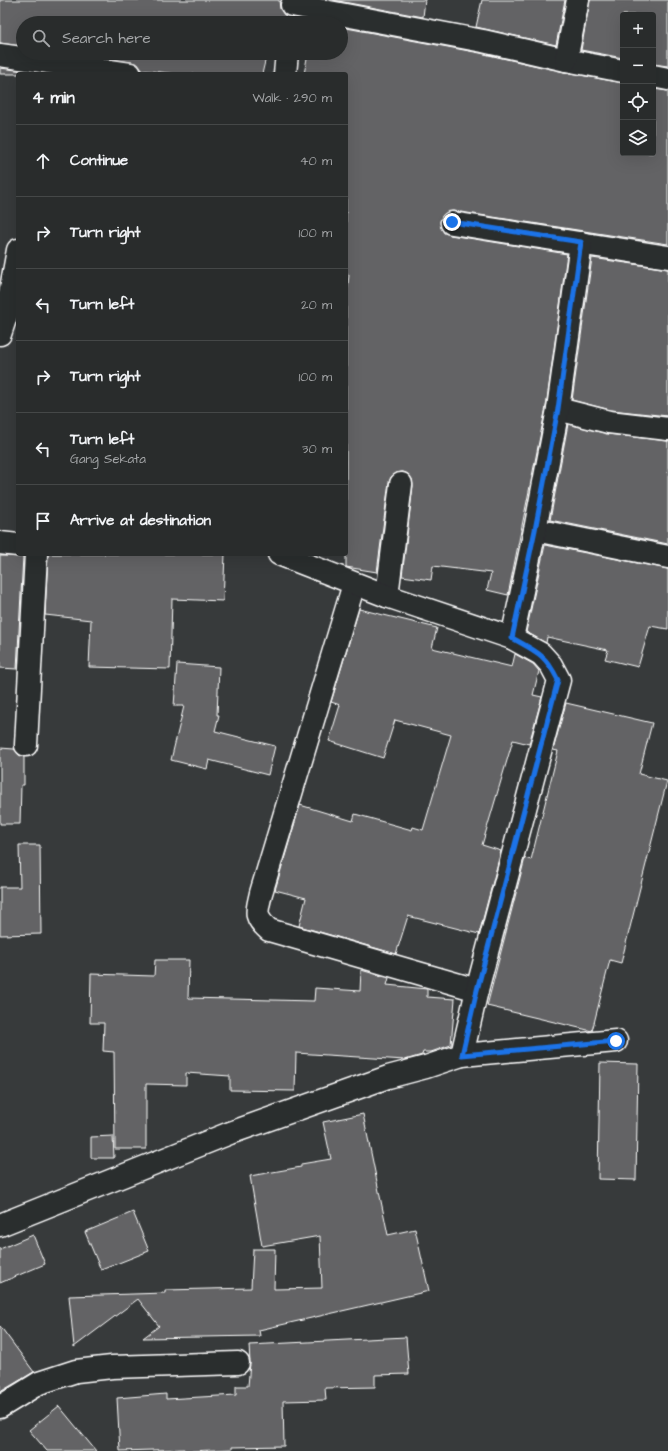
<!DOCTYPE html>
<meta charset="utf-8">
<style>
body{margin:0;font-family:"Architects Daughter",sans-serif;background:#353838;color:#f1f3f6}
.controls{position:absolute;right:12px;top:12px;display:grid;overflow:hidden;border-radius:4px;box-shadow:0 4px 16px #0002}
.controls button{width:36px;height:36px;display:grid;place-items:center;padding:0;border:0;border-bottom:1px solid #454848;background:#292c2c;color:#f1f3f6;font:20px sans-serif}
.stop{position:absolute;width:12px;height:12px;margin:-9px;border:3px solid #1a73e8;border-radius:50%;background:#fff}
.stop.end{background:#1a73e8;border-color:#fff;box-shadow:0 1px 4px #0008}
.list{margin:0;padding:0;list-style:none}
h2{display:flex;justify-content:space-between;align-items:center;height:52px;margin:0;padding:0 16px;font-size:17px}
h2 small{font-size:13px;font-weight:400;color:#a5a7a9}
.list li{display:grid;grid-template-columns:26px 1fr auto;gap:12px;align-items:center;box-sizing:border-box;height:72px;padding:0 16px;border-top:1px solid #454848}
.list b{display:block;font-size:15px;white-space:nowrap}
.list p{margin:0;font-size:13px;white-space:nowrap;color:#a5a7a9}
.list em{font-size:13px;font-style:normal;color:#a5a7a9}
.icon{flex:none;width:22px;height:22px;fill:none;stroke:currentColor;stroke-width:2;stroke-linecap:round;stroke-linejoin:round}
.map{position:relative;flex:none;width:668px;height:1451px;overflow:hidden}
.search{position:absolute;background:#292c2c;box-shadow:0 4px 16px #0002;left:16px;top:16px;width:332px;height:44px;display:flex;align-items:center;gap:10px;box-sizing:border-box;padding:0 14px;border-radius:22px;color:#a5a7a9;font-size:15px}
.panel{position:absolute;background:#292c2c;box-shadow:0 4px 16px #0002;left:16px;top:72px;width:332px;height:484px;border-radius:4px}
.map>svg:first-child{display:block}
.building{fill:#636465;stroke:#fff}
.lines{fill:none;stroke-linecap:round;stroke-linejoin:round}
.minor-casing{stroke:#fff;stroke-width:25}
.minor{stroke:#2a2d2e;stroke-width:22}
.route{stroke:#1a73e8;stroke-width:5}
</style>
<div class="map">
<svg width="668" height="1451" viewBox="0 0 668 1451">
<rect width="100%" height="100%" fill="#373a3b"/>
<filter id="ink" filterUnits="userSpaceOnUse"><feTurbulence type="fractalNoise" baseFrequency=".025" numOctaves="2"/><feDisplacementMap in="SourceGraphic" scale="8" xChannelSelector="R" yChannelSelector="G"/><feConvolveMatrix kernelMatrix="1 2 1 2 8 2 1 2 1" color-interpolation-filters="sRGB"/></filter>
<g filter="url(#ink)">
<g class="building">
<path d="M 0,0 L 279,0 L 280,9 L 284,15 L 320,23 L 23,23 L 23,46 L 0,43 Z"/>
<path d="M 333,0 L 425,0 L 423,17 Z"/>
<path d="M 482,0 L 565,0 L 556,45 L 476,27 Z"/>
<path d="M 590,0 L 668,0 L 668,66 L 653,64 L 653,15 L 623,15 L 623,58 L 581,50 Z"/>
<path d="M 341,27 L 480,53 L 564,72 L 623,83 L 623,153 L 653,153 L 653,89 L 668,91 L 668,244 L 454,211 L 447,212 L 443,215 L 440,221 L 441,228 L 444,233 L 450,235 L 567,254 L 546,407 L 508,595 L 487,590 L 491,573 L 433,566 L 431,580 L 402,576 L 413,486 L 412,479 L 408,474 L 403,472 L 396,473 L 391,477 L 389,482 L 377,572 L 346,567 L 346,303 L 349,275 L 346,274 L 346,74 L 304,74 L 308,53 L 341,53 Z"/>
<path d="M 73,53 L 267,53 L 262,74 L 178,74 L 142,70 L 138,64 L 132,62 Z"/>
<path d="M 0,68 L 24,71 L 24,74 L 0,74 Z"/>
<path d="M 592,258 L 668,269 L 668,416 L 611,410 L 572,400 Z"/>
<path d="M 568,424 L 607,434 L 668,441 L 668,544 L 550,520 Z"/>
<path d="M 545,545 L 668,569 L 668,629 L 650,626 L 638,667 L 605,659 L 608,650 L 547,637 L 546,643 L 526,632 Z"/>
<path d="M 48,554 L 225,554 L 223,601 L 172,599 L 170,669 L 89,667 L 91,620 L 45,615 Z"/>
<path d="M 0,556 L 23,556 L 17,669 L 0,668 Z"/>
<path d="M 359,609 L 437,628 L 432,648 L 512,667 L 515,654 L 533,664 L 539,671 L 533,695 L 542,697 L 529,744 L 513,740 L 482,845 L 501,851 L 479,934 L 408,916 L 396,954 L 299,926 L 306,898 L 275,890 L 300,805 L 353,821 L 355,814 L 412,830 L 413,827 L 423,830 L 451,735 L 395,720 L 383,758 L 329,741 L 340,705 L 331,702 Z"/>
<path d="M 177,664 L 219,667 L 217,715 L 219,715 L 215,731 L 275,746 L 268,775 L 209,760 L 207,769 L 171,760 L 184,706 L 174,706 Z"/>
<path d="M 566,703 L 652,723 L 639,774 L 667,781 L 621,963 L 610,960 L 592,1031 L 487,1006 L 525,858 L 531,860 L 558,751 L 553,750 Z"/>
<path d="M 0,748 L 14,749 L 19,755 L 24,757 L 24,785 L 21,785 L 20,824 L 0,824 Z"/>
<path d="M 19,845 L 40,845 L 41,934 L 0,935 L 0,887 L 20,887 Z"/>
<path d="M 155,960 L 189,960 L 188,998 L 314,1001 L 315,988 L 360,991 L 361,970 L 389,978 L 387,985 L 427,989 L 427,997 L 455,999 L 451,1045 L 431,1052 L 423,1052 L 422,1055 L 405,1060 L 296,1053 L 295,1091 L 230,1090 L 230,1076 L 186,1073 L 186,1085 L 146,1084 L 146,1149 L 115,1149 L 114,1052 L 103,1051 L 104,1023 L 90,1023 L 91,974 L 154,976 Z"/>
<path d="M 600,1063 L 638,1064 L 636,1180 L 598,1179 Z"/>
<path d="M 363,1114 L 388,1235 L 415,1229 L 429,1291 L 259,1330 L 260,1336 L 143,1338 L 159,1326 L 138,1299 L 74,1347 L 69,1296 L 165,1293 L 165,1290 L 251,1288 L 253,1249 L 275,1249 L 274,1289 L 322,1288 L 320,1236 L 262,1246 L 250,1176 L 301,1167 L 301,1164 L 331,1159 L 323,1122 Z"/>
<path d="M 113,1136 L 114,1158 L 91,1158 L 91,1137 Z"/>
<path d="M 133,1212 L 149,1251 L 101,1270 L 85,1232 Z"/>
<path d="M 33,1235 L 45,1264 L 0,1283 L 0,1249 Z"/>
<path d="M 0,1326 L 34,1372 L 0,1392 Z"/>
<path d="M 406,1337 L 409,1374 L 375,1375 L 375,1387 L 325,1388 L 326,1400 L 283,1401 L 284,1446 L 232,1447 L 232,1449 L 193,1451 L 184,1451 L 184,1449 L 120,1451 L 117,1398 L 166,1394 L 166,1399 L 236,1395 L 236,1386 L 248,1386 L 250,1363 L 249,1345 Z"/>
<path d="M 59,1406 L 96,1451 L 47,1451 L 29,1430 Z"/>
</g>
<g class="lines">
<defs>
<g id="minor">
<path d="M 292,5 L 483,41 L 566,60 L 623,71"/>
<path d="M 0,55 L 130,74"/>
<path d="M 566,60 L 578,0"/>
<path d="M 285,74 L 287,53"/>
<path d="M 653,76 L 668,79"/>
<path d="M 452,223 L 668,257"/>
<path d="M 0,334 L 6,316 L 18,250"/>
<path d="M 558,409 L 609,422 L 668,429"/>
<path d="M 535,530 L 668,557"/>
<path d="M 0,543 L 18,545"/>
<path d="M 354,584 L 261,893 C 257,912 253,916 269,930 L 477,990"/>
<path d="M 387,596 L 401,484"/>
<path d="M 512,638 L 535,530 L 558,409 L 581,243"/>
<path d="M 26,745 L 36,554"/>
<path d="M 462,1055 L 616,1041"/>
<path d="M 0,1225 L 230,1133 L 388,1077 L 426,1067 L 462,1055 L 477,990 L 559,680 L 551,665 L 541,654 L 512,638 L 387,596 L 279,554"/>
<path d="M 0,1407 L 39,1383 L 76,1371 L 112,1367 L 238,1363"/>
</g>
</defs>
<use href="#minor" class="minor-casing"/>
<use href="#minor" class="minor"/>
</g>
</g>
<g class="lines" filter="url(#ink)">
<path class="route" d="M 452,222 L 581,242 L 558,409 L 535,530 L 512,638 C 537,652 545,654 558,680 L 477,990 L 462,1055 L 616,1041"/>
</g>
</svg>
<div class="controls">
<button>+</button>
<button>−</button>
<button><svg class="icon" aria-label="locate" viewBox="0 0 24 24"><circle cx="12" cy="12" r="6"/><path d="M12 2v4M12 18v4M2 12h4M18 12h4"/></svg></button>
<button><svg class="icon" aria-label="layers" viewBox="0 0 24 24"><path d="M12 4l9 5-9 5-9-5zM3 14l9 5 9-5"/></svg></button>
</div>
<div class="stop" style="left:616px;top:1041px"></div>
<div class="stop end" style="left:452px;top:222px"></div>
<div class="search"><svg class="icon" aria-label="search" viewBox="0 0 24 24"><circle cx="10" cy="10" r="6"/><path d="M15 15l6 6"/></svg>Search here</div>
<section class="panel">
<h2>4 min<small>Walk · 290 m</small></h2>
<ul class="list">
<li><svg class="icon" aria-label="ahead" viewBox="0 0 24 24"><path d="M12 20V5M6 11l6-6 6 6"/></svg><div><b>Continue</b></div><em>40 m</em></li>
<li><svg class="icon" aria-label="right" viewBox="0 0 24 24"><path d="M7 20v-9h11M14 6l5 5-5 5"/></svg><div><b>Turn right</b></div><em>100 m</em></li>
<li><svg class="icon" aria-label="left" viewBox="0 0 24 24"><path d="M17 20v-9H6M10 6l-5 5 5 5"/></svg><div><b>Turn left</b></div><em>20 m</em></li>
<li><svg class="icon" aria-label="right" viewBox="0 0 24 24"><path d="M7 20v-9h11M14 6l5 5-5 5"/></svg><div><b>Turn right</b></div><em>100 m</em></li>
<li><svg class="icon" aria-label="left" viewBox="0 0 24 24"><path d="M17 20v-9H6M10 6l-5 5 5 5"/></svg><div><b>Turn left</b><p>Gang Sekata</p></div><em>30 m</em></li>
<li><svg class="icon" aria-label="arrive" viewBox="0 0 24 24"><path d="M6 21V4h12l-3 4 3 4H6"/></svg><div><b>Arrive at destination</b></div></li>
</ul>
</section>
</div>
